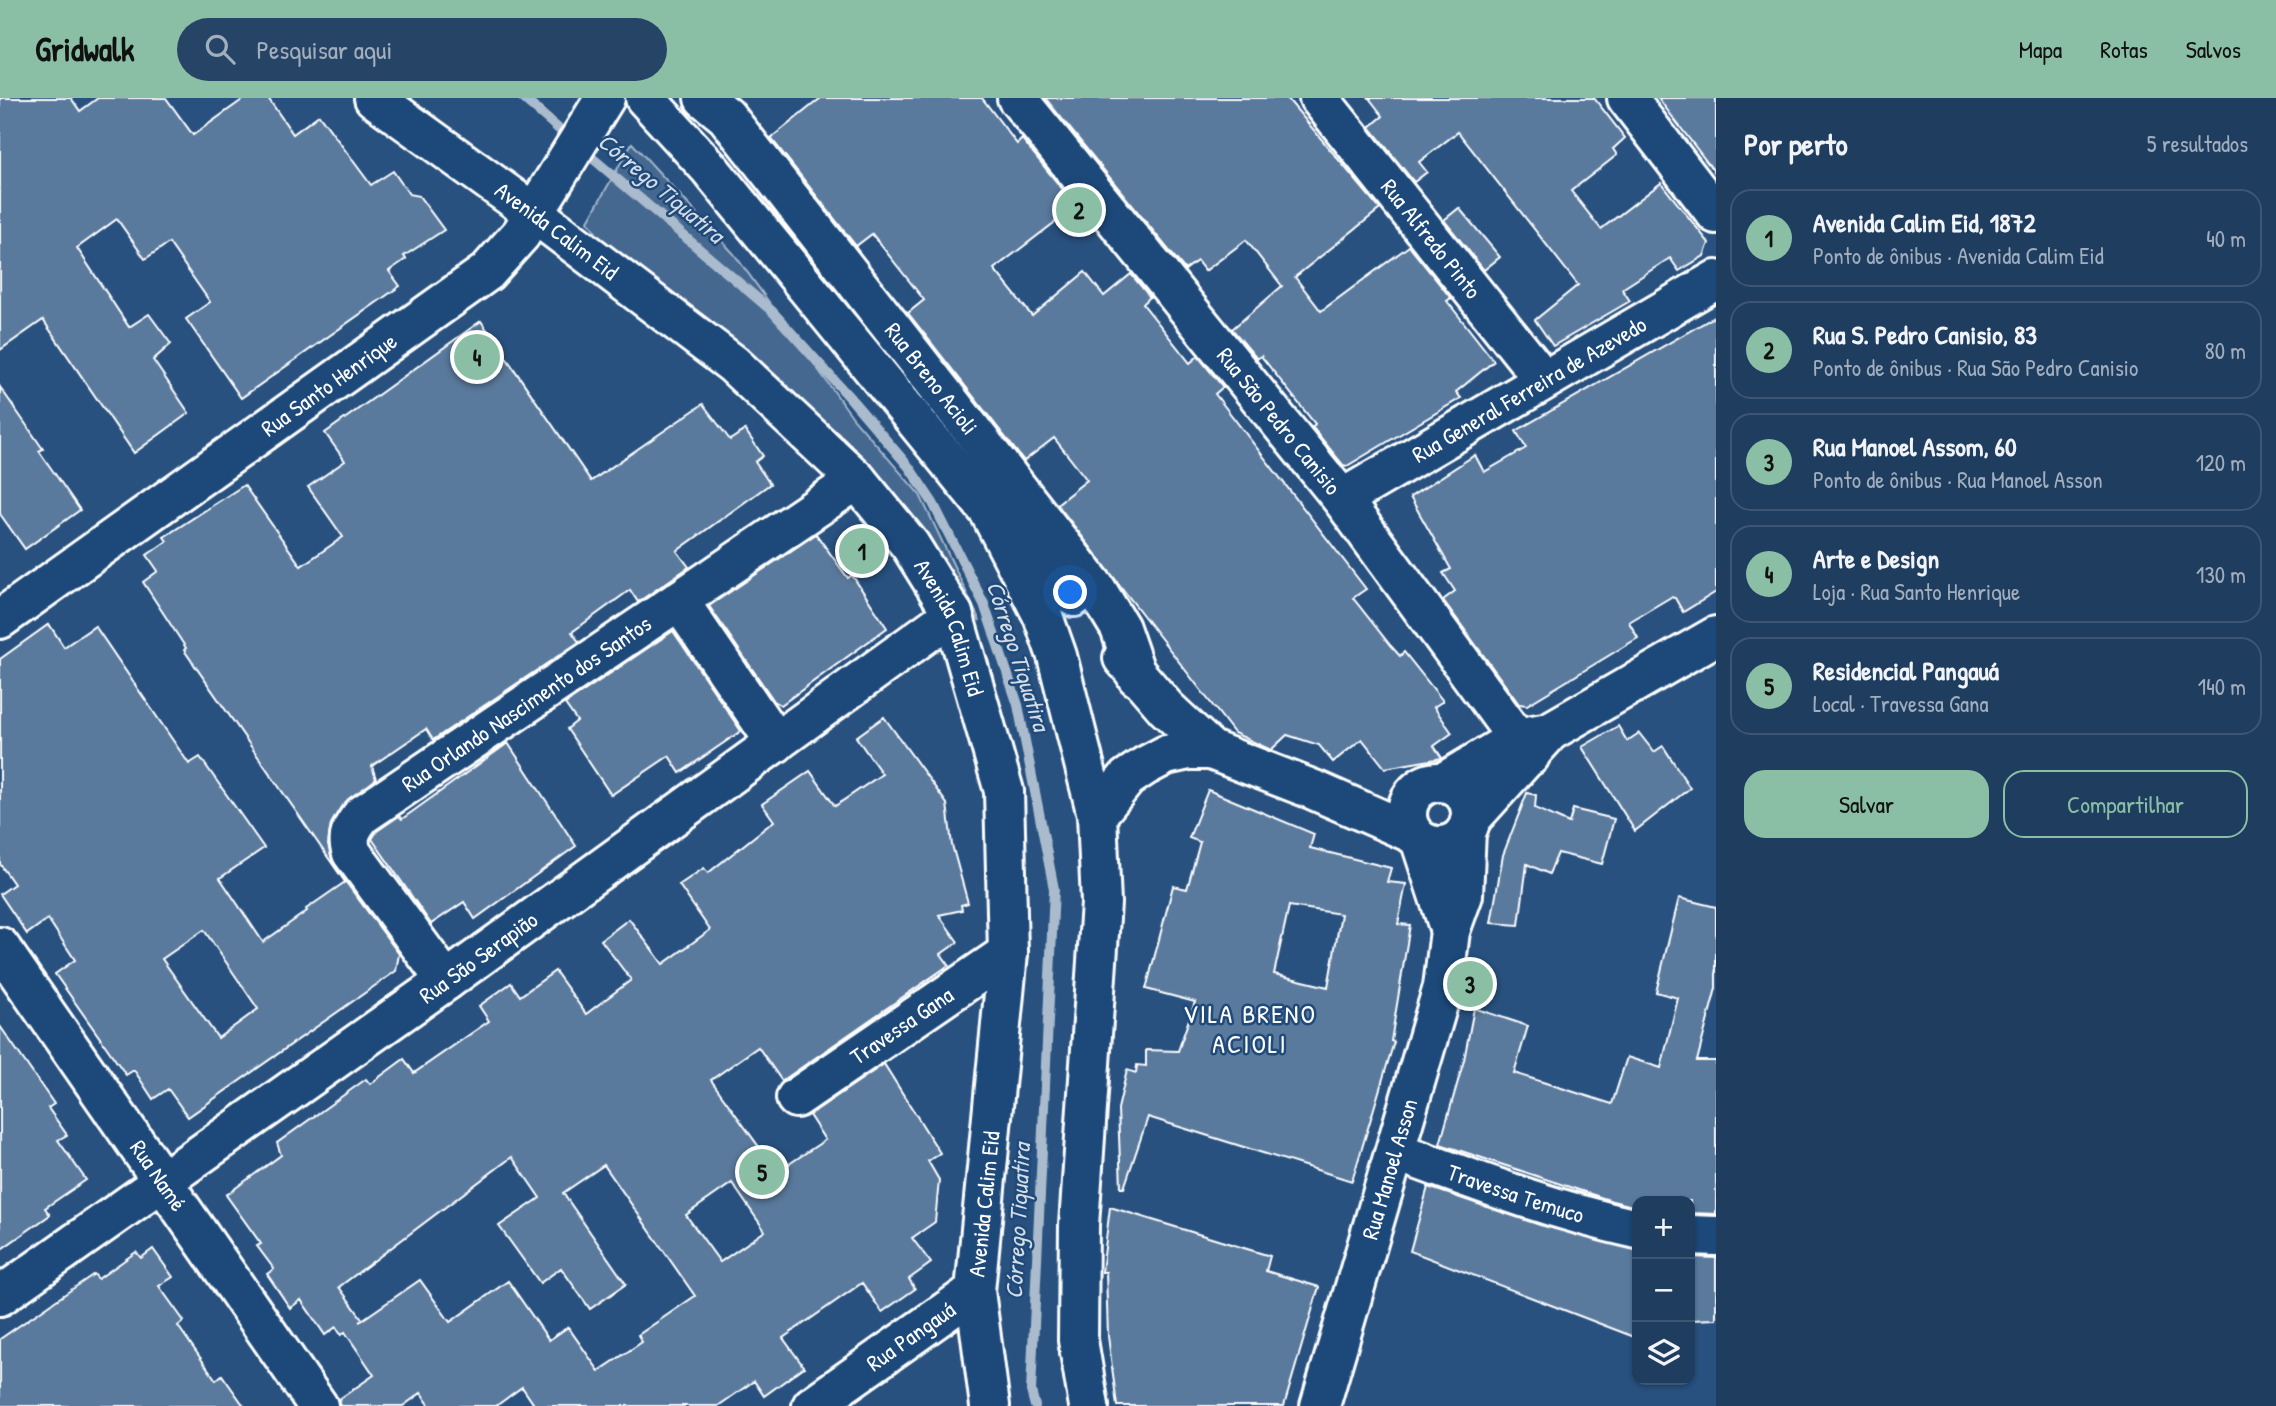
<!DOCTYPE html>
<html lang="pt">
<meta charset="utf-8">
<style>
body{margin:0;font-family:"Patrick Hand",sans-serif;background:#264465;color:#f1f3f6}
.controls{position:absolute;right:21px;bottom:21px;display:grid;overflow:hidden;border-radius:14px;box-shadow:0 2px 5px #0004}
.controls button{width:63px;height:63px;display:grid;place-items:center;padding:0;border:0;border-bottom:2px solid #3c5674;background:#1e3d5f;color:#f1f3f6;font:35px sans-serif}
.you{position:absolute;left:1071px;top:495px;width:24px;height:24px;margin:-18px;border:5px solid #fff;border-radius:50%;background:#1a73e8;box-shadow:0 0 0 10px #1a73e833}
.badge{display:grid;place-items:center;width:46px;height:46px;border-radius:50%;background:#8abfa5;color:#111;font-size:23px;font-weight:700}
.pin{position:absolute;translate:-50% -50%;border:4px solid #fff;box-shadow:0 2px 7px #0006}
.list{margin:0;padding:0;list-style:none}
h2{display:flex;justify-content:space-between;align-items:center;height:91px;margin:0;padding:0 28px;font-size:30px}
h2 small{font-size:23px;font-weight:400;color:#a1aebd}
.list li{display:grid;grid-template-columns:46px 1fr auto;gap:21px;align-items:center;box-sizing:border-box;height:98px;margin:0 14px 14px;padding:0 14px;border:2px solid #3c5674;border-radius:21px}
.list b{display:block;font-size:26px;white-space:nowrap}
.list p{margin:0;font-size:23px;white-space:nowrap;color:#a1aebd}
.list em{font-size:23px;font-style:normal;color:#a1aebd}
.actions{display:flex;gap:14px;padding:21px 28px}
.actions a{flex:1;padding:16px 0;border:2px solid #8abfa5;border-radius:21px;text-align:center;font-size:24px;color:#8abfa5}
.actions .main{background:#8abfa5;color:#111}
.icon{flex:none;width:38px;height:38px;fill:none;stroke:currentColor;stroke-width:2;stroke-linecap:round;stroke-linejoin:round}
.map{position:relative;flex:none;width:1716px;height:1308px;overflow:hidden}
header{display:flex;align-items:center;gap:42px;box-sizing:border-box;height:98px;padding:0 35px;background:#8abfa5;color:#111}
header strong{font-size:33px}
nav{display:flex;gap:38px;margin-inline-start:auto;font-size:24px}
.search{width:490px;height:63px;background:#264465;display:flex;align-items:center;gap:18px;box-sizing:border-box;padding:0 24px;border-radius:38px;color:#a1aebd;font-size:26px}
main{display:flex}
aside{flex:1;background:#1e3d5f}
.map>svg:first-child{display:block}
.green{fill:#446890;stroke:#a2b4c8;stroke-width:2}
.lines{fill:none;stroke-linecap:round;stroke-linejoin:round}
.stream{stroke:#aabbcd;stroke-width:10}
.building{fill:#5a7a9d;stroke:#fff;stroke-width:2;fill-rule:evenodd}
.minor-casing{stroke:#fff;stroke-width:44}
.major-casing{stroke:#fff;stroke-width:44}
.minor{stroke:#1f4a7a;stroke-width:38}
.major{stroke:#1f4a7a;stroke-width:38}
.labels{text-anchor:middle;stroke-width:5;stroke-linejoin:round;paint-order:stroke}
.street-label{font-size:23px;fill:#fff;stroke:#1f4a7a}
.water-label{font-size:24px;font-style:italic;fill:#d4dde6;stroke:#1f4a7a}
.quarter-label{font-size:26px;letter-spacing:2px;fill:#fff;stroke:#1f4a7a}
</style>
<header>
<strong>Gridwalk</strong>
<div class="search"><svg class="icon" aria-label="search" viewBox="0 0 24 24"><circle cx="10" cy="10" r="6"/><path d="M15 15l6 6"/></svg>Pesquisar aqui</div>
<nav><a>Mapa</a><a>Rotas</a><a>Salvos</a></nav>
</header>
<main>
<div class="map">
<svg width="1716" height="1308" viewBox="0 0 1716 1308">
<rect width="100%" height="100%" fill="#28517f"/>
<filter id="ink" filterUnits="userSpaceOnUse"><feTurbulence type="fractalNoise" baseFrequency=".0143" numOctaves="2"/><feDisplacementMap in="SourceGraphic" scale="14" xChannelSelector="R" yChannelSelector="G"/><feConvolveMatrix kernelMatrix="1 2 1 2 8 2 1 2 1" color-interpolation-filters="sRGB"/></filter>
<g filter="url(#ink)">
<path class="green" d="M 632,45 L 734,156 L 854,321 L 920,397 L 980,523 L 834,343 L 621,170 L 588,123 Z"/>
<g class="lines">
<g class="stream">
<path d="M 523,0 L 569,40"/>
<path d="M 583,52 L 772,213 L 851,301 L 909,369 L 933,405 L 984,506 L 1018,607 L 1054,791 L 1031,1293 L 1035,1308"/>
</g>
</g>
<g class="building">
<path d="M 0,0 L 71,0 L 80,13 L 98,0 L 166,0 L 193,37 L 245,0 L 268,0 L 293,36 L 319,17 L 371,87 L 393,73 L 409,96 L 419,98 L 444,132 L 404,158 L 406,161 L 389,173 L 400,188 L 241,300 L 186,221 L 210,204 L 169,145 L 145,161 L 117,121 L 77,150 L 129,229 L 149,216 L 171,246 L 153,262 L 189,315 L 134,355 L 43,222 L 0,252 Z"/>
<path d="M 821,0 L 982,0 L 1017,46 L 1022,41 L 1076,108 L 994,171 L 1032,218 L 1085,174 L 1104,198 L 1131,176 L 1150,199 L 1143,206 L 1190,265 L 1198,258 L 1223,289 L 1215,296 L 1366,491 L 1353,500 L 1390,547 L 1400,558 L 1404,554 L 1443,603 L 1434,609 L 1452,635 L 1434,648 L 1442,660 L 1385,670 L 1362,641 L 1333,664 L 1319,647 L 1287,637 L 1271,652 L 1234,635 L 1057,406 L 1087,382 L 1054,340 L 1024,363 L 908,215 L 924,202 L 910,184 L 872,136 L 856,148 L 771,40 Z"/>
<path d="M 1045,0 L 1287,0 L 1380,111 L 1295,179 L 1321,213 L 1409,148 L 1451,200 L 1447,203 L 1494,263 L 1456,294 L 1461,300 L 1347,368 L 1343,367 L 1312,329 L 1315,326 L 1261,258 L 1257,261 L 1232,231 L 1282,188 L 1246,142 L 1205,173 L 1197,163 L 1185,172 Z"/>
<path d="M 1369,0 L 1594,0 L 1625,40 L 1613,51 L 1617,57 L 1571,93 L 1601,131 L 1661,85 L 1709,145 L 1704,158 L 1679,173 L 1670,160 L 1622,191 L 1630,203 L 1553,248 L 1535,222 L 1578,187 L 1458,34 L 1419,64 L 1427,74 L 1414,84 L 1370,29 L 1383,18 Z"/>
<path d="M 1658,0 L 1716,0 L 1716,76 Z"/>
<path d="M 1459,110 L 1500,159 L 1484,172 L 1444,122 Z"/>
<path d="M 1716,218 L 1716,494 L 1683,514 L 1675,500 L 1671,499 L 1629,524 L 1638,540 L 1527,607 L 1519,606 L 1443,502 L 1455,493 L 1443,475 L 1451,471 L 1410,399 L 1475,357 L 1484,374 L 1526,350 L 1516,333 Z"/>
<path d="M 481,223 L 591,383 L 703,306 L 730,342 L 745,332 L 763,358 L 755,364 L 770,386 L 677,453 L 689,469 L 638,504 L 630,492 L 572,534 L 579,544 L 433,642 L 426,631 L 372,668 L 376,681 L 341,709 L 331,726 L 328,747 L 334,768 L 399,856 L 396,873 L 188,1019 L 168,991 L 153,1001 L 134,972 L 126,977 L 55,876 L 75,862 L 48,821 L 27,836 L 0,796 L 14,786 L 0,766 L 0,561 L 49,526 L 64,549 L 95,528 L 189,666 L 200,659 L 264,750 L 220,780 L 263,844 L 307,813 L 306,811 L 345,784 L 184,552 L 186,550 L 143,484 L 158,473 L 147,457 L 167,443 L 164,439 L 244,387 L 301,468 L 343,439 L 308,389 L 345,363 L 325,335 ZM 204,832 L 258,911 L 218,940 L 162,861 Z"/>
<path d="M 0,289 L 43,351 L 39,353 L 80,412 L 25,451 L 0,416 Z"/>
<path d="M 816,436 L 848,480 L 852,477 L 887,530 L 781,607 L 774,603 L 709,508 Z"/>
<path d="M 673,533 L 741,633 L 680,675 L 669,658 L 611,697 L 567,631 L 577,623 L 565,606 Z"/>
<path d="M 884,619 L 947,706 L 952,747 L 968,805 L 961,807 L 962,812 L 939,817 L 958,844 L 941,856 L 949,867 L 782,983 L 758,949 L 711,982 L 777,1074 L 825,1042 L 809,1017 L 884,966 L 940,1055 L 928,1063 L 939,1082 L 935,1124 L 912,1140 L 931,1165 L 909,1181 L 915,1191 L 882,1214 L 862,1185 L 783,1240 L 804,1269 L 764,1298 L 754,1283 L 718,1308 L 535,1308 L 522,1289 L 496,1308 L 430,1308 L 421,1295 L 403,1308 L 340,1308 L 338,1302 L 374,1277 L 345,1234 L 341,1237 L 336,1229 L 325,1237 L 301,1202 L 290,1210 L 267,1176 L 274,1171 L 257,1148 L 261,1146 L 226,1097 L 281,1057 L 277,1045 L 366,981 L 370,986 L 404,961 L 414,975 L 489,923 L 479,908 L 511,885 L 520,898 L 555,873 L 586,916 L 631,882 L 601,842 L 629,821 L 663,866 L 710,832 L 679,787 L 704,770 L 708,775 L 774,723 L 762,706 L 810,673 L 835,708 L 882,676 L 856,639 ZM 512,1059 L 540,1100 L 499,1128 L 540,1185 L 561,1170 L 590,1211 L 626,1186 L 563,1095 L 604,1067 L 695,1198 L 638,1237 L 642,1244 L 599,1273 L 568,1229 L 549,1242 L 508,1183 L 450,1224 L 420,1182 L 359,1224 L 363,1222 L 339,1189 ZM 732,1085 L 765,1133 L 720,1164 L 686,1117 Z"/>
<path d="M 1618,628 L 1627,643 L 1639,635 L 1654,654 L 1663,648 L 1690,690 L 1635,733 L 1582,649 Z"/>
<path d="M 508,645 L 576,748 L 475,821 L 464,804 L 431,826 L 372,741 L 377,733 L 399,718 L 402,721 Z"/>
<path d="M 1208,692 L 1314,736 L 1310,750 L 1391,770 L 1387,784 L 1406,786 L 1398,826 L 1410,827 L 1391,943 L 1394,944 L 1352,1083 L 1148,1019 L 1124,1090 L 1121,1090 L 1118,1011 L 1127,972 L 1136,975 L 1137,967 L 1146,968 L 1146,952 L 1178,953 L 1195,904 L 1146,891 L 1173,788 L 1187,791 L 1200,744 L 1189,740 ZM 1289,808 L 1341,816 L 1328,889 L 1274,876 Z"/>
<path d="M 1527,695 L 1536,697 L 1535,710 L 1569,725 L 1573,711 L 1614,721 L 1602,766 L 1558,755 L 1549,776 L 1527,766 L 1519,827 L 1491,825 L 1503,757 Z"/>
<path d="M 1679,800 L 1716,809 L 1716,890 L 1697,963 L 1716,963 L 1716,1116 L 1690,1115 L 1690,1103 L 1637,1103 L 1637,1109 L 1612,1103 L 1440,1046 L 1464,962 L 1474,910 L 1528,928 L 1514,975 L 1612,1006 L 1627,959 L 1661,970 L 1678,900 L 1656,894 Z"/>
<path d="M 0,928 L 54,1006 L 48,1010 L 67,1037 L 58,1042 L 86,1082 L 45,1110 L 50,1117 L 0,1152 Z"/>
<path d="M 1428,1089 L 1540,1127 L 1637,1152 L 1637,1240 L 1410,1153 Z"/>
<path d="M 1110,1109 L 1270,1158 L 1266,1173 L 1319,1189 L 1284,1308 L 1117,1308 L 1108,1238 L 1106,1174 L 1102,1174 Z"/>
<path d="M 153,1151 L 173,1179 L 159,1188 L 184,1223 L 178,1228 L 216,1282 L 222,1277 L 244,1308 L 0,1308 L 0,1241 L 94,1176 L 98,1181 L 136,1154 L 141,1160 Z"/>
<path d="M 1690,1159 L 1716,1160 L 1716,1221 L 1690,1222 Z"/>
</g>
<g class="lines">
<defs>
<g id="minor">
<path id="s1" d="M 704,0 L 726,18 L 1097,492 L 1120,530 L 1137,579"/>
<path id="s2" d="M 1017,0 L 1342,401 L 1530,658"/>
<path id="s3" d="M 1319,0 L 1543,281"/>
<path d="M 1627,0 L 1716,116"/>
<path id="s4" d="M 1342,401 L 1716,182"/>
<path d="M 992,415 L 1054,475 L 1074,499"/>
<path d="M 679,503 L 776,645"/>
<path id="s5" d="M 0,521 L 487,174 L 521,136 L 605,0"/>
<path d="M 1123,560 L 1166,610 L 1211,652"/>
<path d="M 1444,684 L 1517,640 L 1549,634 L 1716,538"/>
<circle cx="1439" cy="716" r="32"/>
<path d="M 1097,717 L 1127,680 L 1145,668 L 1166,657 L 1189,652 L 1211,652 L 1314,692 L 1412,735"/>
<path d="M 1470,722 L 1546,638"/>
<path d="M 1421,744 L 1450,833"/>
<path id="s6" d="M 0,849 L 318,1308"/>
<path id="s7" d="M 446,883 L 352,755 C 346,739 352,729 362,717 L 857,382"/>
<path id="s8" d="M 796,1000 L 1008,855"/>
<path id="s9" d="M 1397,1054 C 1476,1083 1555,1113 1637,1131"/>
<path d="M 1690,1137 L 1716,1138"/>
<path id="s10" d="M 0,1198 L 446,883 L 953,516"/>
<path id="s11" d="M 812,1308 L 975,1193"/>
<path id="s12" d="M 1320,1308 L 1443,889 L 1450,833 L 1463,797 L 1466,733"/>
</g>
<g id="major">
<path id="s13" d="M 374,0 L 535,116 L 733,266 L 857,382 L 910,447 L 953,516 L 1004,693 L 1008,855 L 975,1193 L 990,1308"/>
<path d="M 645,0 L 710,71 L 989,413 L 1043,518 L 1057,558 L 1097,717 L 1101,805 L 1079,1127 L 1078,1242 L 1089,1308"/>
</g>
</defs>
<use href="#minor" class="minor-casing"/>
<use href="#major" class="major-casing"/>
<use href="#minor" class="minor"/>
<use href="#major" class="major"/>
</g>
</g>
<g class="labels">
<g class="street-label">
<text dy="8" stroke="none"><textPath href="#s13" startOffset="226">Avenida Calim Eid</textPath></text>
<text dy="8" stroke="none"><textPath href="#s3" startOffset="180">Rua Alfredo Pinto</textPath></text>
<text dy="8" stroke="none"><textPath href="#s1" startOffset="362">Rua Breno Acioli</textPath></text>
<text dy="8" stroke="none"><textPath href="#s5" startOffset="404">Rua Santo Henrique</textPath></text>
<text dy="8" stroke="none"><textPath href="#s4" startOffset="217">Rua General Ferreira de Azevedo</textPath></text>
<text dy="8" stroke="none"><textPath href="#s2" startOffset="416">Rua São Pedro Canisio</textPath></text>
<text dy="8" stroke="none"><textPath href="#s13" startOffset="793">Avenida Calim Eid</textPath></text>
<text dy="8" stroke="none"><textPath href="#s7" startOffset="399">Rua Orlando Nascimento dos Santos</textPath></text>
<text dy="8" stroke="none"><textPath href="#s10" startOffset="586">Rua São Serapião</textPath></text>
<text dy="8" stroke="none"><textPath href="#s8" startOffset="128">Travessa Gana</textPath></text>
<text dy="8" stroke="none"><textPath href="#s12" startOffset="247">Rua Manoel Asson</textPath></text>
<text dy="8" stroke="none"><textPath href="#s6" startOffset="278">Rua Namé</textPath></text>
<text dy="8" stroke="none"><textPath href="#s9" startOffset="126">Travessa Temuco</textPath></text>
<text transform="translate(984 1106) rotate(-84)" y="8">Avenida Calim Eid</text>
<text dy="8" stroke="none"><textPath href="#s11" startOffset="121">Rua Pangauá</textPath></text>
</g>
<g class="water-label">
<text transform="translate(661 90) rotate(40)" y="8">Córrego Tiquatira</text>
<text transform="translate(1018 558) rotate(72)" y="8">Córrego Tiquatira</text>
<text transform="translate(1018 1123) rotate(-87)" y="8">Córrego Tiquatira</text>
</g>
<g class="quarter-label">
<text x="1250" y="925">VILA BRENO<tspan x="1250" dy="30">ACIOLI</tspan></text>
</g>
</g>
</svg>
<div class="controls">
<button>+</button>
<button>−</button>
<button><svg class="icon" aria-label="layers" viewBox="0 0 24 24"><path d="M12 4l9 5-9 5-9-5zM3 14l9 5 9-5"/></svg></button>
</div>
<div class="you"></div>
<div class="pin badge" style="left:862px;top:453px">1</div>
<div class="pin badge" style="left:1079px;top:112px">2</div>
<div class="pin badge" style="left:1470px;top:886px">3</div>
<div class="pin badge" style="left:477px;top:259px">4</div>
<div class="pin badge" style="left:762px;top:1074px">5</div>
</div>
<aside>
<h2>Por perto<small>5 resultados</small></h2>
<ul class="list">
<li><span class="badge">1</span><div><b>Avenida Calim Eid, 1872</b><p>Ponto de ônibus · Avenida Calim Eid</p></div><em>40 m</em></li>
<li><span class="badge">2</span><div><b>Rua S. Pedro Canisio, 83</b><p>Ponto de ônibus · Rua São Pedro Canisio</p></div><em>80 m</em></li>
<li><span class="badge">3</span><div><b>Rua Manoel Assom, 60</b><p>Ponto de ônibus · Rua Manoel Asson</p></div><em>120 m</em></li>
<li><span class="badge">4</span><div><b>Arte e Design</b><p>Loja · Rua Santo Henrique</p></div><em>130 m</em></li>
<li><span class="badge">5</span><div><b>Residencial Pangauá</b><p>Local · Travessa Gana</p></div><em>140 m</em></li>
</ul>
<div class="actions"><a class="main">Salvar</a><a>Compartilhar</a></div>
</aside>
</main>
